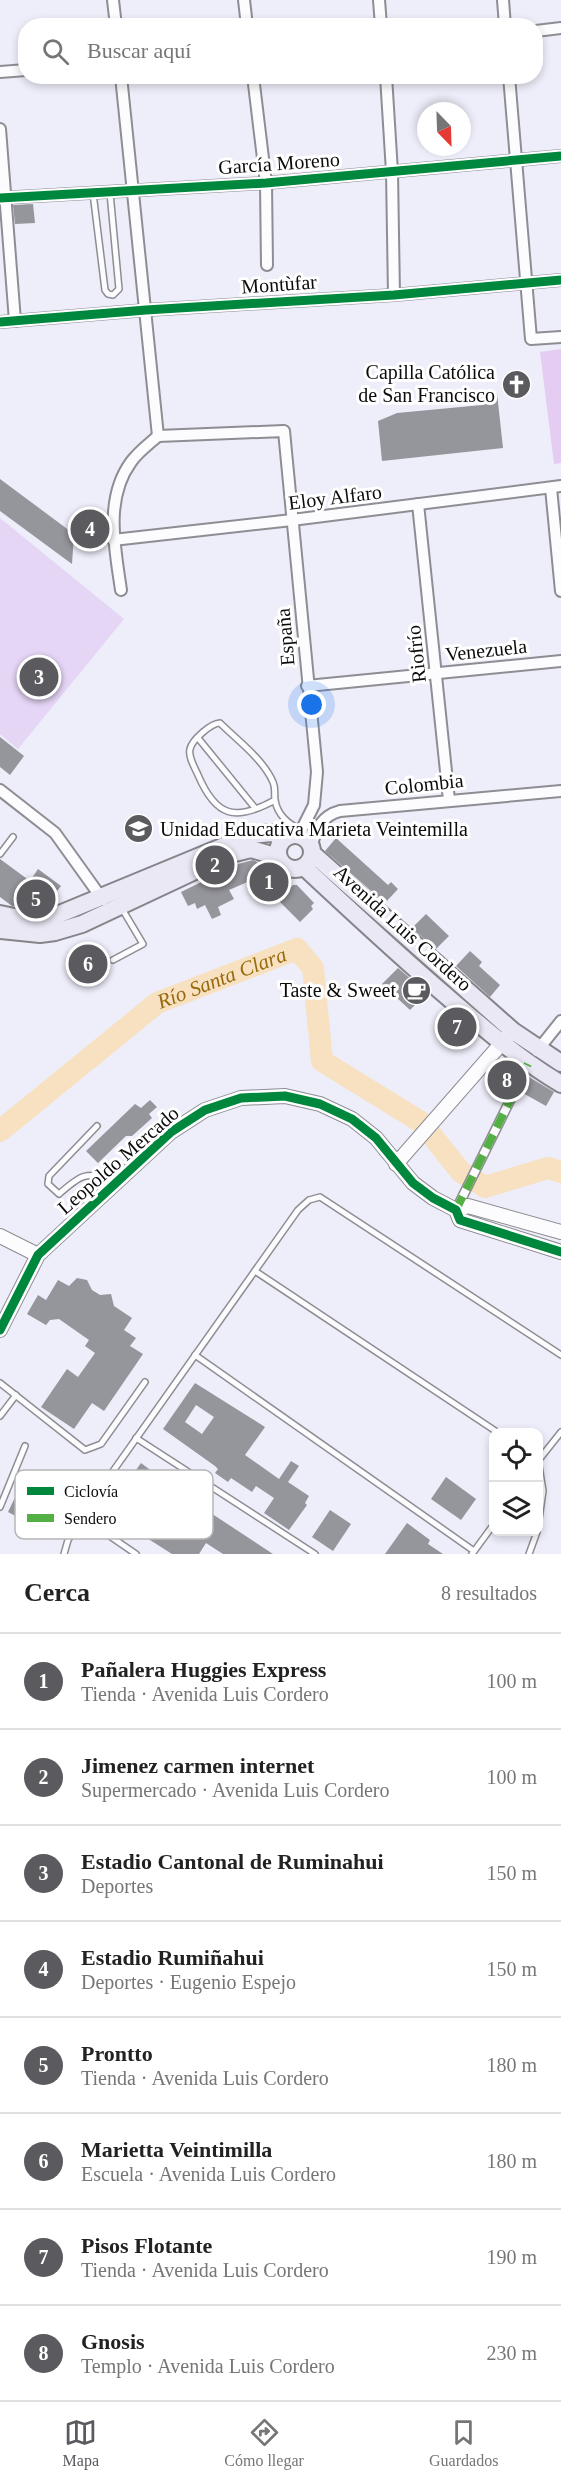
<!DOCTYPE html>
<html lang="es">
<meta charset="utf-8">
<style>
body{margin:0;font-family:Georgia,serif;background:#f6f6f6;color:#222}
.controls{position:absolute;right:18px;bottom:18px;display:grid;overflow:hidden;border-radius:12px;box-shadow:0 3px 9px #0003}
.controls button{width:54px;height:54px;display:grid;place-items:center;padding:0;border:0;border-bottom:2px solid #e0e0e0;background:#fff;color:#222;font:30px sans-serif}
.compass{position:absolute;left:417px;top:102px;width:54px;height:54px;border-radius:50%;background:#fff;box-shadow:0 3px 9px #0003;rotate:157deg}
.you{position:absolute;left:312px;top:705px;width:21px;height:21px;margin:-15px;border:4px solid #fff;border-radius:50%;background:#1a73e8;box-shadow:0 0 0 9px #1a73e833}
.badge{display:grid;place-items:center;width:39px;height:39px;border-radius:50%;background:#5a5a5f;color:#fff;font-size:20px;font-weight:700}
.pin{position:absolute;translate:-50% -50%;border:3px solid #fff;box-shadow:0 2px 6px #0006}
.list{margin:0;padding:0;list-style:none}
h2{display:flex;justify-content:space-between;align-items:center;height:78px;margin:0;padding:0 24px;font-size:26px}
h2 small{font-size:20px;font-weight:400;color:#767676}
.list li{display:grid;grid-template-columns:39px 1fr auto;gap:18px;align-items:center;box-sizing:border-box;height:96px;padding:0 24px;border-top:2px solid #e0e0e0}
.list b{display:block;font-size:22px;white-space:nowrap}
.list p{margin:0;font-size:20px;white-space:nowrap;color:#767676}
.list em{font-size:20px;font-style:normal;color:#767676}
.icon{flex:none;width:33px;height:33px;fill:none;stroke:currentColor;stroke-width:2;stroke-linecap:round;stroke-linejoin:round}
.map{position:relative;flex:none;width:561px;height:1554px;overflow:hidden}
.search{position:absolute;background:#fff;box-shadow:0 3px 9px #0003;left:18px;right:18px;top:18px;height:66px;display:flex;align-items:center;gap:15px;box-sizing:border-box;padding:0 21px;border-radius:24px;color:#767676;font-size:22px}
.sheet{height:846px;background:#fff}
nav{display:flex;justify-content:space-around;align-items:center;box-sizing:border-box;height:84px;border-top:2px solid #e0e0e0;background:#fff;font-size:16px;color:#767676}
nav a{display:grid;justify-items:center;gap:3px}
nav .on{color:#5a5a5f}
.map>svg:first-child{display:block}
.green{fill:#e4ccf2}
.pitch{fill:#e5d6f6}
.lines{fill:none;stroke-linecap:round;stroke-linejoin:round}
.river{stroke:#f7e1c1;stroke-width:22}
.building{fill:#95959c;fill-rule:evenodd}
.service-casing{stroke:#8d8d93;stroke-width:8}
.pedestrian-casing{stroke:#8d8d93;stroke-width:11}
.minor-casing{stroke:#8d8d93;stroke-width:14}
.tertiary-casing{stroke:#8d8d93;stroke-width:16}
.secondary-casing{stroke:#848489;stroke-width:20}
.service{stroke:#fcfcfe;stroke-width:5}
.pedestrian{stroke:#fcfcfe;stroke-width:8}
.minor{stroke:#fcfcfe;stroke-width:10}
.tertiary{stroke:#fcfcfe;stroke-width:14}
.secondary{stroke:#e9e8f4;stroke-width:16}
.quiet{stroke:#54b044;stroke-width:8;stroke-dasharray:15 8;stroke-linecap:butt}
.cycleway-casing{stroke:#fff;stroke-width:13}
.cycleway{stroke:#00873e;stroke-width:9}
.labels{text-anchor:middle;stroke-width:6;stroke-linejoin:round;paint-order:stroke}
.street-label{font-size:20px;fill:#0b0b0b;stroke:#fff}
.poi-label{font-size:20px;fill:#0b0b0b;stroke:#fff;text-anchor:end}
.water-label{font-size:21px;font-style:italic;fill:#97690c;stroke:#fff}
.key{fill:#fff;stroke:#b6b6b6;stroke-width:1.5}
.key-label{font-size:16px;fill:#0b0b0b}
</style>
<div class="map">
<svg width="561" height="1554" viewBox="0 0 561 1554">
<rect width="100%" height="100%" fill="#eeeefa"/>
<path class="green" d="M 561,349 L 561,463 L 554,464 L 540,352 Z"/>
<path class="pitch" d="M 0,518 L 124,619 L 18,749 L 0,734 Z"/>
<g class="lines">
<path class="river" id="s1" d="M 0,1131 L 157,1003 L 297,949 L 313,968 L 322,1061 L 421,1122 L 461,1172 L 485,1187 L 548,1168 L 561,1172"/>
</g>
<g class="building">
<path d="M 33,204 L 35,223 L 15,224 L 13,205 Z"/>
<path d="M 497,393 L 503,448 L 382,461 L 378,421 L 397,413 L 482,405 L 480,396 Z"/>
<path d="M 0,479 L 74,534 L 72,564 L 0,511 Z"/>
<path d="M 0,737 L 24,756 L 10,775 L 0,767 Z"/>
<path d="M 336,838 L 388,885 L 391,882 L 398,889 L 385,903 L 325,851 Z"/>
<path d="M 0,859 L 30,881 L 38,869 L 61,886 L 47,904 L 12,906 L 0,897 Z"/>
<path d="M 253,860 L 271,869 L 281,879 L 266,885 L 262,878 L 259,880 L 259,877 L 229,890 L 234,899 L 218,907 L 221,915 L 212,919 L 205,905 L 197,909 L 195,903 L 188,906 L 181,892 L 238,864 Z"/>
<path d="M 293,885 L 297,885 L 314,903 L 311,906 L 313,909 L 300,922 L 278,900 Z"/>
<path d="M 426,914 L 449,936 L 436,949 L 412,928 Z"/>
<path d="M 470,951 L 482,962 L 479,966 L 500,985 L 490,997 L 456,966 Z"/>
<path d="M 398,968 L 427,993 L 410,1010 L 382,984 Z"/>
<path d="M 456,1019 L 464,1027 L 450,1042 L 442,1034 Z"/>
<path d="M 529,1077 L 554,1092 L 546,1106 L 521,1092 Z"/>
<path d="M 150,1100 L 157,1107 L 149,1114 L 152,1118 L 132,1136 L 126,1136 L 98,1163 L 86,1151 L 135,1104 L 141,1108 Z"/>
<path d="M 77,1278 L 87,1280 L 92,1290 L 100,1295 L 111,1294 L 114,1306 L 132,1318 L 124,1330 L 136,1338 L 130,1346 L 143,1354 L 104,1411 L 92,1403 L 74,1429 L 41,1407 L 67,1369 L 78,1377 L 95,1353 L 85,1346 L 89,1340 L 59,1319 L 50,1320 L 46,1325 L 27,1314 L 38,1295 L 46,1300 L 58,1280 L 69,1286 Z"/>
<path d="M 195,1383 L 265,1427 L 245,1455 L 279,1479 L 291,1461 L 299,1466 L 288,1482 L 309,1496 L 305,1503 L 307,1505 L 289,1530 L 264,1513 L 274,1498 L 256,1486 L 252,1492 L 231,1478 L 228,1482 L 215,1473 L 218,1469 L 215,1466 L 163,1429 ZM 196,1405 L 214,1417 L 202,1434 L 185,1422 Z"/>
<path d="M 141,1463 L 185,1496 L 273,1554 L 223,1554 L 206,1543 L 199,1554 L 172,1554 L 139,1533 L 107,1510 Z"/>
<path d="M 446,1477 L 476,1499 L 461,1520 L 431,1499 Z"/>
<path d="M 20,1487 L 38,1496 L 36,1501 L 62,1513 L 55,1531 L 53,1530 L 50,1534 L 8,1512 Z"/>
<path d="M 330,1510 L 351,1524 L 333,1551 L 312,1537 Z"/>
<path d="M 407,1523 L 430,1540 L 428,1544 L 443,1554 L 385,1554 Z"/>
</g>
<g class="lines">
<defs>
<g id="service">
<path d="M 93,193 L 105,290 L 108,294 L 113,295 L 119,289 L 110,193"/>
<path d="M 198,738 L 255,808"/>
<path d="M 275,800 C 235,822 216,817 198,775 C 195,768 188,757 190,749 C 192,740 211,723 220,723 C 237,740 263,759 273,782 C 276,789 274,793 275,800 C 277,814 289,826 302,829"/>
<path d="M 0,854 L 13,837"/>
<path d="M 113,960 L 143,944 L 121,907"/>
<path d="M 97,1126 L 49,1176 L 48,1184 L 59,1194 C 84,1172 84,1174 116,1178"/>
<path d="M 255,1271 L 497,1432"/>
<path d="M 195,1355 L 474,1551"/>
<path d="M 0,1383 L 85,1450 L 101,1444 L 145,1382"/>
<path d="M 0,1416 L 16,1395"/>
<path d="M 136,1438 L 315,1554"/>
<path d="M 538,1460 L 543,1491 L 538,1526"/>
<path d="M 538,1461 L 561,1432"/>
<path d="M 0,1507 L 25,1446"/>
<path d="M 82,1517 L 136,1554"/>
<path d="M 64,1554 L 68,1540 L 111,1474 L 298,1210 L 309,1200 L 320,1197 L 561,1355"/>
<path d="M 472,1554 L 494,1524"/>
<path d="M 529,1554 L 537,1532"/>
</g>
<path id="pedestrian" d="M 456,1210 L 528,1064"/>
<g id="minor">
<path d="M 113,0 L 116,26"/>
<path d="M 244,0 L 247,26"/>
<path d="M 379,0 L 381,26"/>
<path d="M 503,0 L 505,26"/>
<path d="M 536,31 L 561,28"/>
<path d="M 0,72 L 26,70"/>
<path d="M 121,76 L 158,436"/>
<path d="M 253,76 L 266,183 L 267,265"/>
<path d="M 386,76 L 392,172 L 394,295"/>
<path d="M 509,76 L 531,339 L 561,337"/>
<path d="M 0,129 L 15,321"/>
<path d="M 0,198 L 266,183 L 561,156"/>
<path d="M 0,322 L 146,310 L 394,295 L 561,280"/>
<path d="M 158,436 L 284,431 L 317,772 L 314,805 L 299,835"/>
<path d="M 551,488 L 561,591"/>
<path d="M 418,504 L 449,800"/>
<path d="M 113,540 L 292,520 L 561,486"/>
<path d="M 121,590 C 115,548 104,499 131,462 C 138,452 149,444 158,436"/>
<path d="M 307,686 L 561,661"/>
<path d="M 0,790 L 55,833 L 103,900"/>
<path d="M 311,846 C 317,829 321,816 340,811 L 561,791"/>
<path d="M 537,1051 L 561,1021"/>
</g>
<g id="tertiary">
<path d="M 396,1164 L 507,1037"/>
<path d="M 456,1210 L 468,1206 L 561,1232"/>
<path d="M 0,1236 L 38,1255"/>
<path d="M 0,1330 L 38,1255 L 171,1132 L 205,1110 L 241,1098 L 285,1096 L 320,1104 L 352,1119 L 376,1138 L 413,1183 L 433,1198 L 456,1210 L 460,1220 L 561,1252"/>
</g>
<g id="secondary">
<circle cx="295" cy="852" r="17"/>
<path d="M 312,853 L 513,1031 L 561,1063"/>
<path d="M 304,867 C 350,910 396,953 444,994 C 482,1027 518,1058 561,1084"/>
<path d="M 0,914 L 24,919 L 50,918 L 251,835 L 271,833 L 287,837"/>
<path d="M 0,930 L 40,934 L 55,932 L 82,924 L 231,854 L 251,849 L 278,857"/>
</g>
</defs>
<use href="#service" class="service-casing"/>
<use href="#pedestrian" class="pedestrian-casing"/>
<use href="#minor" class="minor-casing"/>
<use href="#tertiary" class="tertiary-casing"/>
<use href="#secondary" class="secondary-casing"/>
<use href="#service" class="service"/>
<use href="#pedestrian" class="pedestrian"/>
<use href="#minor" class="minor"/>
<use href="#tertiary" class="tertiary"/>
<use href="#secondary" class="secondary"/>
<path class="quiet" d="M 456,1210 L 528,1064"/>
<defs>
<g id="cycleway">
<path d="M 0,198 L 266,183 L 561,156"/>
<path d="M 0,322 L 146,310 L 394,295 L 561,280"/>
<path d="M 0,1330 L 38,1255 L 171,1132 L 205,1110 L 241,1098 L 285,1096 L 320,1104 L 352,1119 L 376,1138 L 413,1183 L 433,1198 L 456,1210 L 460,1220 L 561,1252"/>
</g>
</defs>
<use href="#cycleway" class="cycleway-casing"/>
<use href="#cycleway" class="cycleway"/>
</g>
<defs>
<symbol id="church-disc" viewBox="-11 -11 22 22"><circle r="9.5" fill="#5a5a5f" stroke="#fff"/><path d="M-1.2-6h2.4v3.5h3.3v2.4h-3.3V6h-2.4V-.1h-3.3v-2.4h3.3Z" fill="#fff"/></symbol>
<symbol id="school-disc" viewBox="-11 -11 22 22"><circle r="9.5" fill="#5a5a5f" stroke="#fff"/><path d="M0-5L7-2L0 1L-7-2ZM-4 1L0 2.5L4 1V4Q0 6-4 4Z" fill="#fff"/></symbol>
<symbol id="cafe-disc" viewBox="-11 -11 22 22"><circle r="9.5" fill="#5a5a5f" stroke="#fff"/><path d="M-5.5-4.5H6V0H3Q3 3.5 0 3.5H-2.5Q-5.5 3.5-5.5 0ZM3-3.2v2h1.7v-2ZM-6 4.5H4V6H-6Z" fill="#fff"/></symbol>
</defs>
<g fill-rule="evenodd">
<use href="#church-disc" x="500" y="368" width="33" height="33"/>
<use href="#school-disc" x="122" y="812" width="33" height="33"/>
<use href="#cafe-disc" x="400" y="974" width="33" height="33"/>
</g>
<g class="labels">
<g class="street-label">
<text transform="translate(279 163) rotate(-4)" y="7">García Moreno</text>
<text transform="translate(279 284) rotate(-4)" y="7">Montùfar</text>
<text transform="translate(335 497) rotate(-7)" y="7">Eloy Alfaro</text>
<text transform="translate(285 637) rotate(-95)" y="7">España</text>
<text transform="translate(486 650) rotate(-6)" y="7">Venezuela</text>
<text transform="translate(416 654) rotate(-96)" y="7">Riofrío</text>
<text transform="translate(424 784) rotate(-6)" y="7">Colombia</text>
<text transform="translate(403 928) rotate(42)" y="7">Avenida Luis Cordero</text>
<text transform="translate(118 1160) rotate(-41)" y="7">Leopoldo Mercado</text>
</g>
<g class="poi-label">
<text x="495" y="379">Capilla Católica<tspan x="495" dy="23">de San Francisco</tspan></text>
<text x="160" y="836" text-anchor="start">Unidad Educativa Marieta Veintemilla</text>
<text x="396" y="997">Taste &amp; Sweet</text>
</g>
<g class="water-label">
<text dy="7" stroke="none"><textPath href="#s1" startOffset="272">Río Santa Clara</textPath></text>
</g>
</g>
<rect x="15" y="1470" width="198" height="69" rx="9" class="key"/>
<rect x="27" y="1487" width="27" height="8" fill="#00873e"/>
<rect x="27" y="1514" width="27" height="8" fill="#54b044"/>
<g class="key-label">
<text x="64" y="1497">Ciclovía</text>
<text x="64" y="1524">Sendero</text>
</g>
</svg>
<div class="controls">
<button><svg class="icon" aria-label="locate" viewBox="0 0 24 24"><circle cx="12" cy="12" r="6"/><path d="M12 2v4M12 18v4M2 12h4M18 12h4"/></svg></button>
<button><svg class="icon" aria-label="layers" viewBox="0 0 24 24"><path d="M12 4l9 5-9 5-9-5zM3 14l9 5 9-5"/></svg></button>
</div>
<svg class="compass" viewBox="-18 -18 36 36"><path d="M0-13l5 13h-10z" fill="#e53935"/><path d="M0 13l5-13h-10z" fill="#767676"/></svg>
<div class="you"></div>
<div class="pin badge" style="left:269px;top:882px">1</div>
<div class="pin badge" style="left:215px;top:865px">2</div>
<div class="pin badge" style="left:39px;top:677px">3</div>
<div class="pin badge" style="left:90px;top:529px">4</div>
<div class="pin badge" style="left:36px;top:899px">5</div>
<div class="pin badge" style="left:88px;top:964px">6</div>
<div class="pin badge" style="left:457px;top:1027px">7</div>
<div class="pin badge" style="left:507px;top:1080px">8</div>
<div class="search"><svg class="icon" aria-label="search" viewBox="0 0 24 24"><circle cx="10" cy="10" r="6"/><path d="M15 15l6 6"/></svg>Buscar aquí</div>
</div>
<section class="sheet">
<h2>Cerca<small>8 resultados</small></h2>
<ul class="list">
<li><span class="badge">1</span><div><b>Pañalera Huggies Express</b><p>Tienda · Avenida Luis Cordero</p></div><em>100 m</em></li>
<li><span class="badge">2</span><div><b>Jimenez carmen internet</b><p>Supermercado · Avenida Luis Cordero</p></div><em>100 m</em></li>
<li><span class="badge">3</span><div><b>Estadio Cantonal de Ruminahui</b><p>Deportes</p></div><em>150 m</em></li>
<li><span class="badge">4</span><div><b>Estadio Rumiñahui</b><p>Deportes · Eugenio Espejo</p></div><em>150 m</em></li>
<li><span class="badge">5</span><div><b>Prontto</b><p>Tienda · Avenida Luis Cordero</p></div><em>180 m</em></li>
<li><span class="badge">6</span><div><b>Marietta Veintimilla</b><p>Escuela · Avenida Luis Cordero</p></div><em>180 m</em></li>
<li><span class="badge">7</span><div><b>Pisos Flotante</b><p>Tienda · Avenida Luis Cordero</p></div><em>190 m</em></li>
<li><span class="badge">8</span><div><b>Gnosis</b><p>Templo · Avenida Luis Cordero</p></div><em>230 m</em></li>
</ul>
</section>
<nav>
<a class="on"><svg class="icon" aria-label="map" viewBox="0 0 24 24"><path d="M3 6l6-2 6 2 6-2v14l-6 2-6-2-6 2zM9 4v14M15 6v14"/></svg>Mapa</a>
<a><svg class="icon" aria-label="directions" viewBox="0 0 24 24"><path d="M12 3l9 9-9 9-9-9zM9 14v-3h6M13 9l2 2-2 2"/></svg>Cómo llegar</a>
<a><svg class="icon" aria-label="saved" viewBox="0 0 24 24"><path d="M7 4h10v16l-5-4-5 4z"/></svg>Guardados</a>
</nav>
